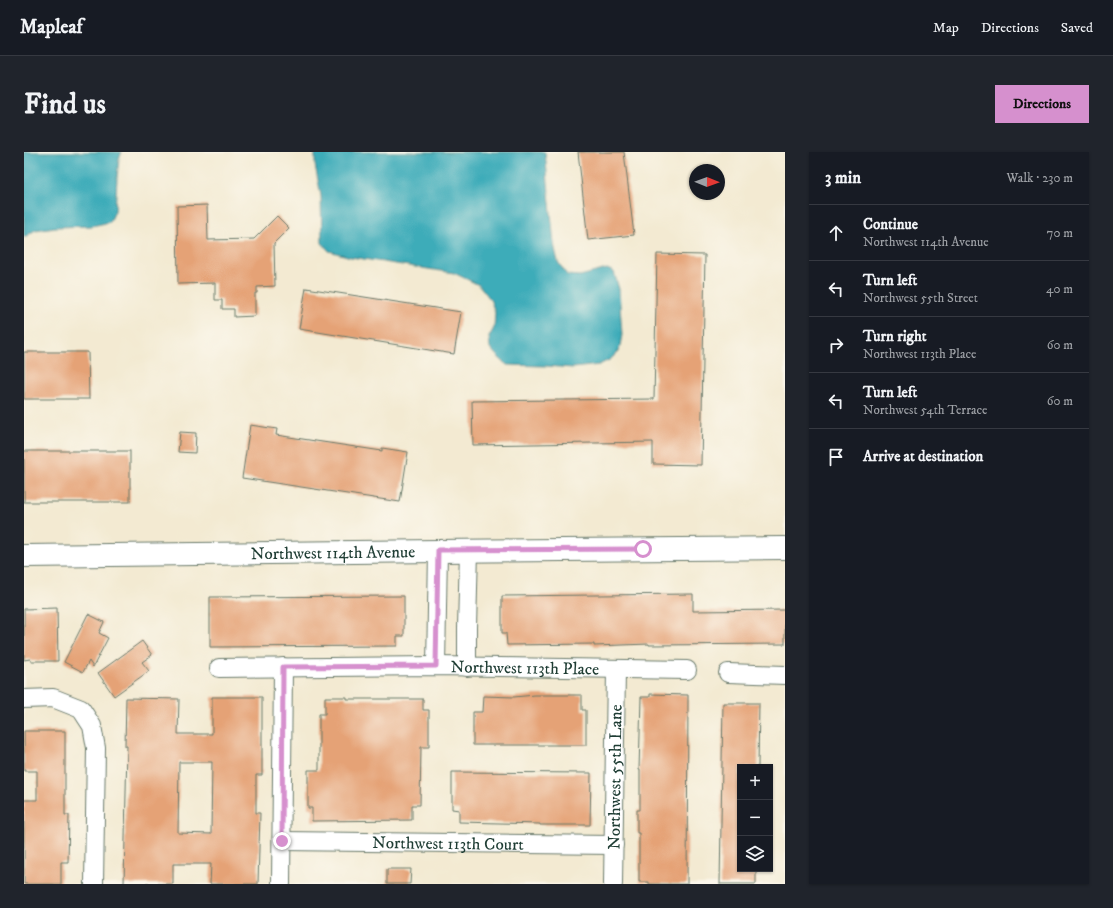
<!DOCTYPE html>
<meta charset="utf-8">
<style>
body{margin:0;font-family:"IM FELL DW Pica",serif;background:#20242c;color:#f1f3f6}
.controls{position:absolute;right:12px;bottom:12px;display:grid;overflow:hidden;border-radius:0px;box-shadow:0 1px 3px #0004}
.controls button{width:36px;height:36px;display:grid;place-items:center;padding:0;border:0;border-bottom:1px solid #363941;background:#171b24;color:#f1f3f6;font:20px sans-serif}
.compass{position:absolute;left:665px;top:12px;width:36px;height:36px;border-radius:50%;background:#171b24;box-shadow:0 1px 3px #0004;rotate:91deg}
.stop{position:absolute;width:12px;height:12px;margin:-9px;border:3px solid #d690ce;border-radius:50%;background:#fff}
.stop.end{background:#d690ce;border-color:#fff;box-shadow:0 1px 4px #0008}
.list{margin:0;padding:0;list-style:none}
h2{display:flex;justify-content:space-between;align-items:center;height:52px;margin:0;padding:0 16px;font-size:17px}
h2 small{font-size:13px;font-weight:400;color:#9ea1a6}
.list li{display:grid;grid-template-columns:26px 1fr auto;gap:12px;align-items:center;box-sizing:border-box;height:56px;padding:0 16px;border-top:1px solid #363941}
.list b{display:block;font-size:15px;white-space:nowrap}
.list p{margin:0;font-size:13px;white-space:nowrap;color:#9ea1a6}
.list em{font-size:13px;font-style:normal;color:#9ea1a6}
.icon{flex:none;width:22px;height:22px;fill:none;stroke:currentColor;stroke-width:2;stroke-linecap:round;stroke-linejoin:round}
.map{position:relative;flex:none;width:761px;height:732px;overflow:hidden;border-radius:0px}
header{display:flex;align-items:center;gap:24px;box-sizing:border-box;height:56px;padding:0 20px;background:#171b24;border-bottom:1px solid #363941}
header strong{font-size:19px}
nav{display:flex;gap:22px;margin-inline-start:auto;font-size:14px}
.intro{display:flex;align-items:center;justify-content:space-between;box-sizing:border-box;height:96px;padding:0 24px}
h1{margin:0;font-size:28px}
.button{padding:10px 18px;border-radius:0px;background:#d690ce;color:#111;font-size:14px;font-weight:700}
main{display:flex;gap:24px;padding:0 24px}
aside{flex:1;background:#171b24;border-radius:0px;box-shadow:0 1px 3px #0004}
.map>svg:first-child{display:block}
.water{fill:#3cacb9;stroke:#2e7476}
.building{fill:#e5a276;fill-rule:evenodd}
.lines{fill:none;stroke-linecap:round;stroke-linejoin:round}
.street-casing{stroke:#697a6b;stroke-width:20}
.secondary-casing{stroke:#697a6b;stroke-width:24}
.street{stroke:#fff;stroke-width:18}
.secondary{stroke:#fff;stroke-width:22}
.route{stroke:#d690ce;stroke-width:5}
.labels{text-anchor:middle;stroke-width:3;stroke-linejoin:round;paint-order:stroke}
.street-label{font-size:17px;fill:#1f3d34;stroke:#fbf7ec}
</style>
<header>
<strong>Mapleaf</strong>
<nav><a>Map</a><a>Directions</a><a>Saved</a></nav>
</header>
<div class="intro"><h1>Find us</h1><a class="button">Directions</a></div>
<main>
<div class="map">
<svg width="761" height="732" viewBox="0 0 761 732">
<rect width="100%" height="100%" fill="#fbf7ec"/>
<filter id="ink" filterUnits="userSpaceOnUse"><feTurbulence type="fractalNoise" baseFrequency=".025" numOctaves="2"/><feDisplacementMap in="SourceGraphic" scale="8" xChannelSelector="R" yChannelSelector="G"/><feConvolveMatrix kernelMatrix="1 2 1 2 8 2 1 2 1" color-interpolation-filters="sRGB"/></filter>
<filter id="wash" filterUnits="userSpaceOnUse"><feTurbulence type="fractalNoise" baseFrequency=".012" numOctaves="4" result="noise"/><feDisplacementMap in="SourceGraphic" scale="16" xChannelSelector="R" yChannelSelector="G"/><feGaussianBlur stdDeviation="0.9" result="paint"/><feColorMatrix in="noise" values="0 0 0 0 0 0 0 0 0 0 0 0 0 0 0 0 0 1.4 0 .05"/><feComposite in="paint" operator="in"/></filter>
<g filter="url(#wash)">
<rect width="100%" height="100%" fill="#f3ead2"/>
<g class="water">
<path d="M 0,0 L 98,0 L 95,6 L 93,26 L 91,59 L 86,70 L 68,74 L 31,75 L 11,78 L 1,85 L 0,86 Z"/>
<path d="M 291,0 L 521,0 L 530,92 L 534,110 L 543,123 L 556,124 L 583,117 L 590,120 L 595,137 L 598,183 L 595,199 L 587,207 L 575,213 L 549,216 L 522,214 L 483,213 L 473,204 L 466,196 L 465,185 L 470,176 L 471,160 L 466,147 L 455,133 L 430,121 L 327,105 L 305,99 L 298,91 L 297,44 L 291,13 Z"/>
</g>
<g id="blocks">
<g class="building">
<path d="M 554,0 L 600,0 L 610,83 L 564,88 Z"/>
<path d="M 183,53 L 184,88 L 230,87 L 253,64 L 265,76 L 250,91 L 251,134 L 233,135 L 233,141 L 231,141 L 231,164 L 210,165 L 210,157 L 198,157 L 198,148 L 191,148 L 191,131 L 154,132 L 153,54 Z"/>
<path d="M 633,102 L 681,103 L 677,313 L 629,312 L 629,290 L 449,293 L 448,249 L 630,247 Z"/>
<path d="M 282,136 L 437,160 L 430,202 L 275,177 Z"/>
<path d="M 0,200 L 64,200 L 65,247 L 0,247 Z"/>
<path d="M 226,273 L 253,277 L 252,283 L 358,299 L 358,296 L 384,300 L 376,350 L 218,326 Z"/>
<path d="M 156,280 L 172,281 L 171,301 L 154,300 Z"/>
<rect x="0" y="299" width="106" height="51"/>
<path d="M 669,442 L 669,459 L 761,458 L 761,492 L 625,493 L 625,492 L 570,494 L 570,492 L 483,493 L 482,481 L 478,481 L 478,444 Z"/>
<path d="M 380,444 L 380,484 L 373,484 L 373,494 L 186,495 L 186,445 Z"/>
<path d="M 33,456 L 34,509 L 7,509 L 6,507 L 0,508 L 0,457 Z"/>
<path d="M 64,462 L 80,470 L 75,481 L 84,486 L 69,515 L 65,509 L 59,520 L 40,510 Z"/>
<path d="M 118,489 L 128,503 L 118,510 L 125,519 L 90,544 L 74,521 Z"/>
<path d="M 626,542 L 664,543 L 663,732 L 625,732 L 625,730 L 615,730 L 615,681 L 613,681 L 613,658 L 616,658 L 616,618 L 615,618 L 617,545 L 626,545 Z"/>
<path d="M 511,543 L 558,543 L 558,558 L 562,558 L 562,593 L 449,593 L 449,560 L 458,560 L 459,544 L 490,545 Z"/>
<path d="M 188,545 L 238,545 L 238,623 L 232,623 L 232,661 L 236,661 L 234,732 L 186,732 L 187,712 L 149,712 L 149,732 L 100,732 L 103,594 L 101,594 L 102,546 L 155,547 L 154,582 L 188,582 ZM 155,610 L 188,610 L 187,682 L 154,681 Z"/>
<path d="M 301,545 L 322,545 L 322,547 L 399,547 L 399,558 L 405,558 L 405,595 L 397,595 L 396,653 L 388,653 L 388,668 L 288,669 L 288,656 L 284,656 L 284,618 L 295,618 L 295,562 L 301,562 Z"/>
<path d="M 699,551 L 735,551 L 734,615 L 716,615 L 716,717 L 732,717 L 732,732 L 696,732 Z"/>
<path d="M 0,579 L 41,579 L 41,663 L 45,663 L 44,710 L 37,710 L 37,732 L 0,732 L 0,648 L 13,648 L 13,619 L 0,619 Z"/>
<path d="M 428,620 L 567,621 L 566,673 L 516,673 L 516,672 L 435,670 L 435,658 L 428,657 Z"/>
<path d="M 363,717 L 387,717 L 386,732 L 363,732 Z"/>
</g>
</g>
</g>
<g filter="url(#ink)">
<use href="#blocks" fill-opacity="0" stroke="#697a6b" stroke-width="1"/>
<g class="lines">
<defs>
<g id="street">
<path d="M 412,514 L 414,399"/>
<path d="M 443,515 L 443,476 L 445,398"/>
<path id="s1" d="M 195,516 L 412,514 L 663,518"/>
<path d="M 704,521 L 761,523"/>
<path d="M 0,547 L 29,546 L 57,557 L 68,574 L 72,596 L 70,732"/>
<path id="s2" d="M 258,689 L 590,693"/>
<path d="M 257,732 L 259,515"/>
<path id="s3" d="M 589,732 L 592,517"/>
</g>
<g id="secondary">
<path id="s4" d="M 0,404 L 414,399 L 761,396"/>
</g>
</defs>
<use href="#street" class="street-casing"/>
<use href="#secondary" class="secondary-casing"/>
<use href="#street" class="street"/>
<use href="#secondary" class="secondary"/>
</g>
</g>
<g class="lines" filter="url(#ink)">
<path class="route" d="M 258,689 L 259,515 L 412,514 L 414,398 L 619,397"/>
</g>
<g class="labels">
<g class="street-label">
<text dy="6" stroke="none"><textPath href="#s4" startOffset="309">Northwest 114th Avenue</textPath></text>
<text dy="6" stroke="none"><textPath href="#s1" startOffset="306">Northwest 113th Place</textPath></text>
<text dy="6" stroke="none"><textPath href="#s3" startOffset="107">Northwest 55th Lane</textPath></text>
<text dy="6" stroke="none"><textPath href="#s2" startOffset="166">Northwest 113th Court</textPath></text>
</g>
</g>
</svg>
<div class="controls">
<button>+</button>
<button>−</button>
<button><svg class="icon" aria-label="layers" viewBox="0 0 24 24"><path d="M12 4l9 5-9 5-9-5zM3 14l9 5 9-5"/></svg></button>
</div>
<svg class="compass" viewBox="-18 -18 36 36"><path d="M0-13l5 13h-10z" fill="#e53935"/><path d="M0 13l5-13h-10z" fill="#9ea1a6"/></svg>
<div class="stop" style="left:619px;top:397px"></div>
<div class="stop end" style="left:258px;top:689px"></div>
</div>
<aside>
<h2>3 min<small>Walk · 230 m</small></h2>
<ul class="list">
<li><svg class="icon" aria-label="ahead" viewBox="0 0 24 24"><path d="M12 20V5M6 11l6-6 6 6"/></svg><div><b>Continue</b><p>Northwest 114th Avenue</p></div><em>70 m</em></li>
<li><svg class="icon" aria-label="left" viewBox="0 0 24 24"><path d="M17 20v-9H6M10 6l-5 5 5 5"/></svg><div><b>Turn left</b><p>Northwest 55th Street</p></div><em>40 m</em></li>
<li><svg class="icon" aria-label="right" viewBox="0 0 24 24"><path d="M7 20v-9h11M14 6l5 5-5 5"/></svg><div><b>Turn right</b><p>Northwest 113th Place</p></div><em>60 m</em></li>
<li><svg class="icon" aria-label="left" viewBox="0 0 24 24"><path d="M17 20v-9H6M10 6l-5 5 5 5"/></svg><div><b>Turn left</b><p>Northwest 54th Terrace</p></div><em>60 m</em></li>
<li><svg class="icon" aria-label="arrive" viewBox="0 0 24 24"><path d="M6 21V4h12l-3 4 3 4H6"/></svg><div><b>Arrive at destination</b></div></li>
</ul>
</aside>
</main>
